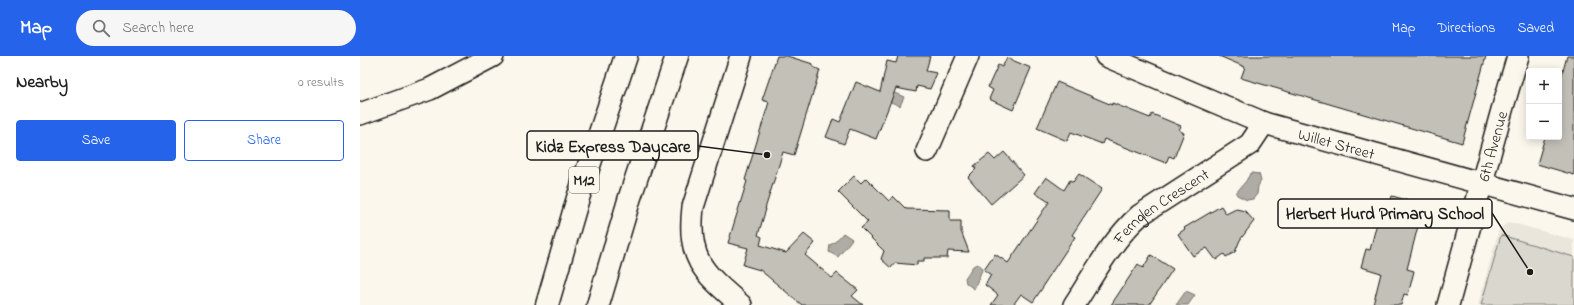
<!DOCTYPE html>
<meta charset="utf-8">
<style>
body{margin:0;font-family:"Indie Flower",sans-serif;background:#f6f6f6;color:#222}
.controls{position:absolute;right:12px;top:12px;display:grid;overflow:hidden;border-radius:4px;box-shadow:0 2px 10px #0003}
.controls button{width:36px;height:36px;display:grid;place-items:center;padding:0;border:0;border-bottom:1px solid #e0e0e0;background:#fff;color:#222;font:20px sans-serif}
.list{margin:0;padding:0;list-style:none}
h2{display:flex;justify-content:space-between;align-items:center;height:52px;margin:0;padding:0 16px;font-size:17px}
h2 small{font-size:13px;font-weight:400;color:#767676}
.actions{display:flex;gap:8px;padding:12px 16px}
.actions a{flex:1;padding:9px 0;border:1px solid #2563eb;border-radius:4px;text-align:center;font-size:14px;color:#2563eb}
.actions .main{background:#2563eb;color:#fff}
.icon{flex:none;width:22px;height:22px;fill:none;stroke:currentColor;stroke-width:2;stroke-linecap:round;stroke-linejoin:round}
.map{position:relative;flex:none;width:1214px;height:249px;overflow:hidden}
header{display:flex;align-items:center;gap:24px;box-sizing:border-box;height:56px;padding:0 20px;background:#2563eb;color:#fff}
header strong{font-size:19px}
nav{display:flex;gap:22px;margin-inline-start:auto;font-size:14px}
.search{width:280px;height:36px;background:#f6f6f6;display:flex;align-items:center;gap:10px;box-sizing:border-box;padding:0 14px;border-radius:22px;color:#767676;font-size:15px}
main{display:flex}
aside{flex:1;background:#fff}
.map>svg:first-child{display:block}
.built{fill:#eae6dc}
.green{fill:#dad7ce;stroke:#7b7a75}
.water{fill:#afaca5;stroke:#74726e}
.building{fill:#c3c0b8;stroke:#1c1c1c}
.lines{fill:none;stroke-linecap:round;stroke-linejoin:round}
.minor-casing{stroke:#1c1c1c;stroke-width:24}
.major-casing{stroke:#1c1c1c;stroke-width:25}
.minor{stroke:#fbf7ec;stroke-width:21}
.major{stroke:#fbf7ec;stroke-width:22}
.labels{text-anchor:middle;stroke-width:4;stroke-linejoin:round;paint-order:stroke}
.shield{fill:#fbf7ec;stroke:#5f5e5a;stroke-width:1}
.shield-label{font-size:15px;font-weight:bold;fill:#1c1c1c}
.street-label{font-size:16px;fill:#1c1c1c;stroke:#fbf7ec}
.leader{fill:none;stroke:#1c1c1c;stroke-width:1.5}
.callout-dot{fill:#1c1c1c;stroke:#fbf7ec;stroke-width:1.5}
.callout{fill:#fbf7ec;stroke:#1c1c1c;stroke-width:1.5}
.callout-label{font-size:17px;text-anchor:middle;font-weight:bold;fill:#1c1c1c}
</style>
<header>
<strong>Map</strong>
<div class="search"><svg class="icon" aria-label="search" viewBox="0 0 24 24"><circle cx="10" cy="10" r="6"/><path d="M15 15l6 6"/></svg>Search here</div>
<nav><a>Map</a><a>Directions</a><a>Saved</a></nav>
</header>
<main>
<aside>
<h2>Nearby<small>0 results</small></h2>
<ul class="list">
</ul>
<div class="actions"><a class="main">Save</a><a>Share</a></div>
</aside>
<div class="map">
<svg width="1214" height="249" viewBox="0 0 1214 249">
<rect width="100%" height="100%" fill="#fbf7ec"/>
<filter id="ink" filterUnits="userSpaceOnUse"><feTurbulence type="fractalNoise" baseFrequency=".025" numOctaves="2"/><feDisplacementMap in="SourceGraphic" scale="8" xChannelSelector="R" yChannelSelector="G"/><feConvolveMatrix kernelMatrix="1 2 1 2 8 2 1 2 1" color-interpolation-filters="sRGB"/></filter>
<g filter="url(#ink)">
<path class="built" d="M 1149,166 L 1214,184 L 1214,249 L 1118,249 L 1139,173 Z"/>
<path class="green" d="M 1141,179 L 1214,201 L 1214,249 L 1121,249 Z"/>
<g class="water">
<path d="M 525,33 L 544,41 L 540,50 L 522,42 Z"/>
<path d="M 892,117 L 899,118 L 901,125 L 898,130 L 897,138 L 893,143 L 887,144 L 877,139 L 876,137 L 886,125 L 890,118 Z"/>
<path d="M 483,177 L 492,183 L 478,201 L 469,196 L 470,189 L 475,186 Z"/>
<path d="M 617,208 L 621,210 L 622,214 L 614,233 L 606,227 L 605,222 L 613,210 Z"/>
<path d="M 826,235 L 835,239 L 828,249 L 816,249 Z"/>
</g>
<g class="building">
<path d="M 417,0 L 427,0 L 453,8 L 453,11 L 460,14 L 434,99 L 423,96 L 405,153 L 406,153 L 398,179 L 402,181 L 400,189 L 426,197 L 444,178 L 455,187 L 445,199 L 472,222 L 477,217 L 498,234 L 492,240 L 503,249 L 442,249 L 400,214 L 383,209 L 388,192 L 368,187 L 387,125 L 385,124 L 409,46 L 402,44 Z"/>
<path d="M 538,0 L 570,0 L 566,15 L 577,17 L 570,33 L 557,30 L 556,36 L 536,32 L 516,83 L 490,73 L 484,88 L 466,81 L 473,63 L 480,66 L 496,26 L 520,36 L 527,5 L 536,7 Z"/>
<path d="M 859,0 L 1126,0 L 1102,87 L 881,22 L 885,11 Z"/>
<path d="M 1207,0 L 1214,0 L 1214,119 L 1177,108 L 1185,81 L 1199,81 L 1199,30 Z"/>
<path d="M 647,2 L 671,12 L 653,54 L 629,43 L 633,34 L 628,31 L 638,9 L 642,11 Z"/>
<path d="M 697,26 L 752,49 L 752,47 L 790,62 L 792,58 L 821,70 L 819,74 L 824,77 L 814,102 L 809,100 L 806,107 L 744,83 L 742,88 L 711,76 L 707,85 L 677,72 Z"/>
<path d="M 644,96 L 664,119 L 631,148 L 608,121 L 616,113 L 614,110 L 629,98 L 635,104 Z"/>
<path d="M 719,118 L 742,133 L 712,179 L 715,181 L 684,228 L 685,228 L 673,246 L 661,238 L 653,249 L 631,249 L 638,239 L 625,229 L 631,219 L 624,214 L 635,198 L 648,207 L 689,146 L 675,137 L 686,121 L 704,134 L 710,124 L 713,126 Z"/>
<path d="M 494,120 L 501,127 L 506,122 L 529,145 L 533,140 L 546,153 L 590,154 L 590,165 L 601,165 L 601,175 L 609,196 L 588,195 L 587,202 L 564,202 L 564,205 L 557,205 L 557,209 L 535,207 L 531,212 L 521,203 L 524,195 L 501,172 L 508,166 L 478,136 Z"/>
<path d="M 1032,140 L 1058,147 L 1053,168 L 1058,170 L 1047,213 L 1054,215 L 1048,239 L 1044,238 L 1041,249 L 1013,249 L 1021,217 L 1001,211 L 1006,193 L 1010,194 L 1019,159 L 1026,161 Z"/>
<path d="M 861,150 L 866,158 L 876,153 L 885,155 L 894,165 L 880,184 L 875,196 L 866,201 L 864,198 L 856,204 L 847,192 L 833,200 L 818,178 L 825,173 L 824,172 Z"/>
<path d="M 791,199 L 813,213 L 789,249 L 751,249 L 778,208 L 783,212 Z"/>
</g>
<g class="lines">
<defs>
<g id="minor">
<path id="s1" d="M 746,0 L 904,67 L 1214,153"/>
<path d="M 0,58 L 70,33 L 133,0"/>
<path d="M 567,95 L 608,0"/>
<path d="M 381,249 C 343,216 327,204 333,151 L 381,0"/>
<path id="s2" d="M 714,249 C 734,218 752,184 780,159 L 890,88 L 904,67"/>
<path id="s3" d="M 1088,249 L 1142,54 L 1158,0"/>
</g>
<g id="major">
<path d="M 187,249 L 218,142 L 266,0"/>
<path d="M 238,249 L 270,141 L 317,0"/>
</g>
</defs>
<use href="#minor" class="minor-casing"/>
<use href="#major" class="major-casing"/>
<use href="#minor" class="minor"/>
<use href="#major" class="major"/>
</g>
</g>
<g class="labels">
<rect class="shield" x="209" y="111" width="30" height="26" rx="3"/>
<g class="shield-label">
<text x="224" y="129">M12</text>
</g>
<g class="street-label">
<text dy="6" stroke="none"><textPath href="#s1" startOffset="247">Willet Street</textPath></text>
<text dy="6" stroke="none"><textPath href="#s3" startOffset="165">6th Avenue</textPath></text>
<text dy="6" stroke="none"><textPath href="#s2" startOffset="134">Fernglen Crescent</textPath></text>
</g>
</g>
<path class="leader" d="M407 99L338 90M1170 216L1132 157"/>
<g class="callout-dot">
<circle cx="407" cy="99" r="4"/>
<circle cx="1170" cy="216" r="4"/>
</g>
<g class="callout">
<rect x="167" y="75" width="171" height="29" rx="4"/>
<rect x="918" y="143" width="214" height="29" rx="4"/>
</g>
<g class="callout-label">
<text x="253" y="96">Kidz Express Daycare</text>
<text x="1025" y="163">Herbert Hurd Primary School</text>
</g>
</svg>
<div class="controls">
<button>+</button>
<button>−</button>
</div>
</div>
</main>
